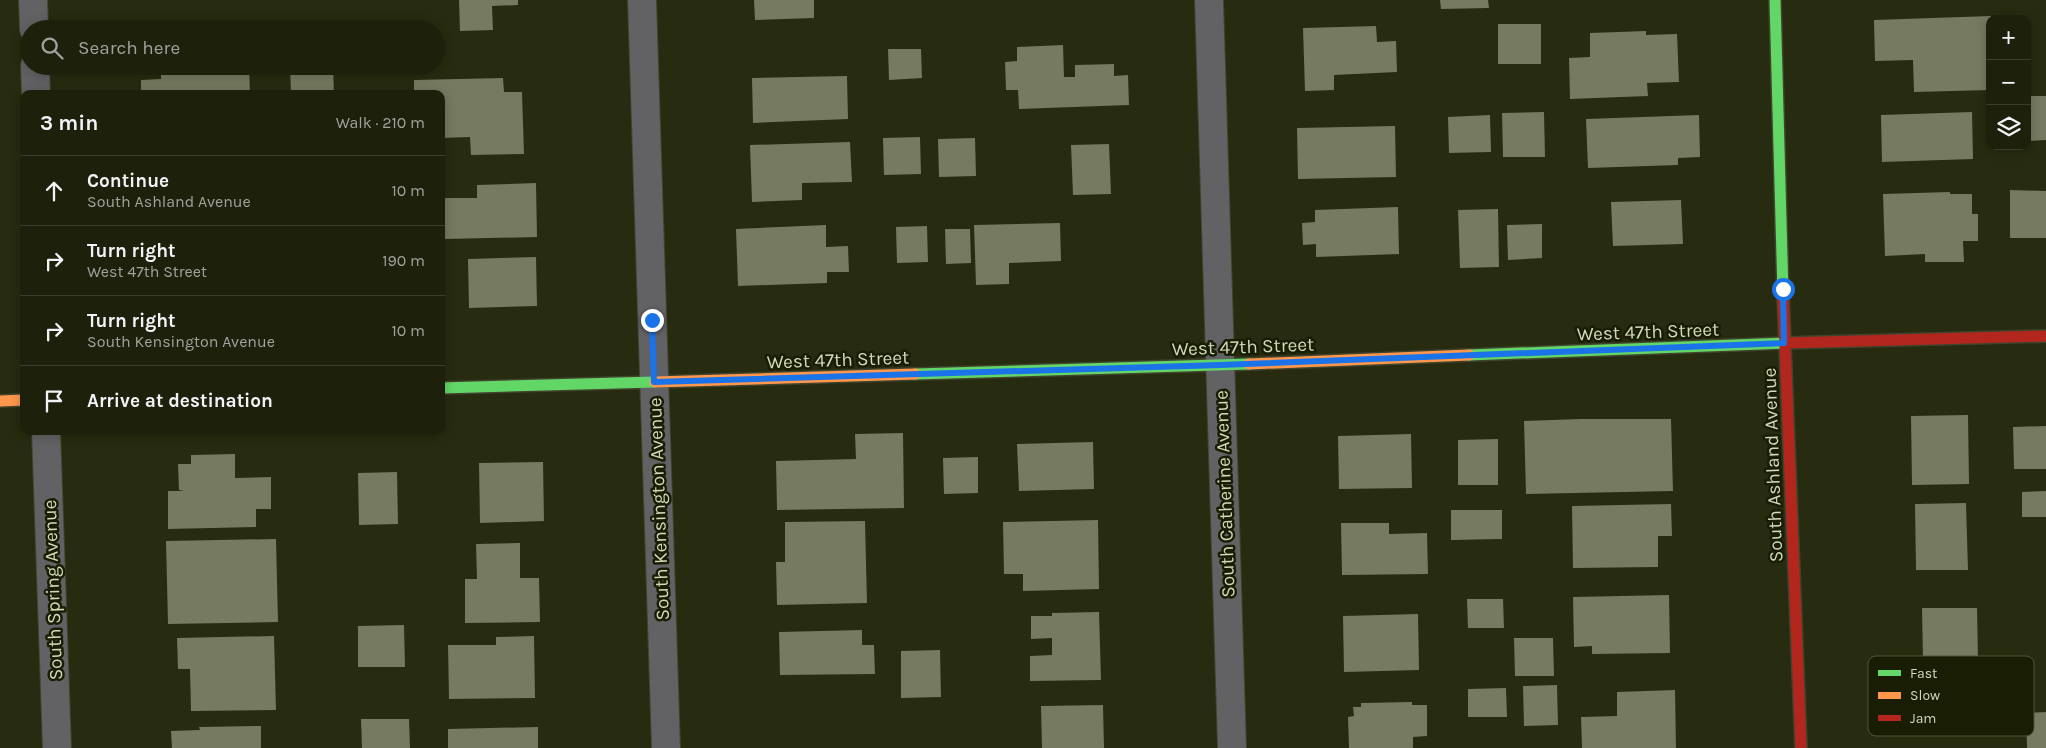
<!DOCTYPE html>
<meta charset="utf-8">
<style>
body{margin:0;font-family:Karla,sans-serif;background:#2a2d19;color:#f1f3f6}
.controls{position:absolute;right:15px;top:15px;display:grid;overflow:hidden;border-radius:10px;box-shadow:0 2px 12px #0003}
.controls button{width:45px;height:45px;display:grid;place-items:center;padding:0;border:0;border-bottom:1px solid #3b3e2c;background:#1d200b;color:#f1f3f6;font:25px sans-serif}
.stop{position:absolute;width:15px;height:15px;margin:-11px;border:4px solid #1a73e8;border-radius:50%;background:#fff}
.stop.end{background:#1a73e8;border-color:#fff;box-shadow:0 1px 5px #0008}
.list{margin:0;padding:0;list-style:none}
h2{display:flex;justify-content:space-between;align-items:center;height:65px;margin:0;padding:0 20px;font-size:21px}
h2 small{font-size:16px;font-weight:400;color:#a0a39d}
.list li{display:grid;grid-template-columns:32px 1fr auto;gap:15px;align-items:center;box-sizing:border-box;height:70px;padding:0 20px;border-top:1px solid #3b3e2c}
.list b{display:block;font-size:19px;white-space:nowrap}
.list p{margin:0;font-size:16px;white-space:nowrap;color:#a0a39d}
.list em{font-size:16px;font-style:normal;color:#a0a39d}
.icon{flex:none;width:28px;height:28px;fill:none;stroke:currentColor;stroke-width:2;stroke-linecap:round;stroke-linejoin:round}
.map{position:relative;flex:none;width:2046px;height:748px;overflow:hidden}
.search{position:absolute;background:#1d200b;box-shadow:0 2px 12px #0003;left:20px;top:20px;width:425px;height:55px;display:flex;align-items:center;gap:12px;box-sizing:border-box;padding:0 18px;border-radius:28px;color:#a0a39d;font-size:19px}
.panel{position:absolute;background:#1d200b;box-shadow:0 2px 12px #0003;left:20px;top:90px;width:425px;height:345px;border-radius:10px}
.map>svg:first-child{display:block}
.building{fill:#757a60}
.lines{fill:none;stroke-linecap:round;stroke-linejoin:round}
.street-casing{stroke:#41442d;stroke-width:30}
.fast-casing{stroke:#41442d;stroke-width:14}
.slow-casing{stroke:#41442d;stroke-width:14}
.jam-casing{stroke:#41442d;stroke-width:14}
.street{stroke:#626164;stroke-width:28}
.fast{stroke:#63d668;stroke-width:11}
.slow{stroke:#ff974d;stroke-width:11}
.jam{stroke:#b3261e;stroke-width:11}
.route{stroke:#1a73e8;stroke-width:6}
.labels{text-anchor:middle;stroke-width:5;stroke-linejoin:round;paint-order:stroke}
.street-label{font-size:19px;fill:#d1dab8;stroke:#181d03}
.key{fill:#181d03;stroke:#505639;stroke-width:1}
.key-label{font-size:14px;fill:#d1dab8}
</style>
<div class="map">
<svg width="2046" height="748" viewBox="0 0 2046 748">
<rect width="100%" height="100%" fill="#272b0f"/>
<g class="building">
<path d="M 459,0 L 518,0 L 518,5 L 492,6 L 493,30 L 460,31 Z"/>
<path d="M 754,0 L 814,0 L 814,18 L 755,20 Z"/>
<path d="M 1440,0 L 1488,0 L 1489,8 L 1441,9 Z"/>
<path d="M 1991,16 L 1990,90 L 1914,92 L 1913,60 L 1875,61 L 1874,20 Z"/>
<path d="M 383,24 L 383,29 L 341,29 L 341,25 Z"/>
<rect x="1498" y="24" width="43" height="40"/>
<path d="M 1376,26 L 1377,42 L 1396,41 L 1397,72 L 1334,75 L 1334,90 L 1305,91 L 1303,28 Z"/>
<path d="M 1646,31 L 1646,35 L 1677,34 L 1679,82 L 1647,83 L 1648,96 L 1570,99 L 1569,58 L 1590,57 L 1590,33 Z"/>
<path d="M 1063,45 L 1064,77 L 1075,77 L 1075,65 L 1114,64 L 1114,76 L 1128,75 L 1129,105 L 1019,109 L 1018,90 L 1006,90 L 1005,62 L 1017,61 L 1017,47 Z"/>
<path d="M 888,49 L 921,49 L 922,78 L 889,80 Z"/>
<path d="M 203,66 L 249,66 L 250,94 L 141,94 L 141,80 L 161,79 L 161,68 Z"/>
<path d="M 290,66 L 333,66 L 334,94 L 291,94 Z"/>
<path d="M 847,76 L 848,119 L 753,123 L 752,78 Z"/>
<path d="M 503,78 L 504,92 L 522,92 L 524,154 L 471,155 L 470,137 L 441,138 L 441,94 L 414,94 L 414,80 Z"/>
<path d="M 2027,96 L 2046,96 L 2046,140 L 2027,141 Z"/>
<path d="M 1544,112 L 1545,157 L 1503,157 L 1502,113 Z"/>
<path d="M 1972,112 L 1973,159 L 1882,162 L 1881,115 Z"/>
<path d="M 1490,115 L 1491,152 L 1449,153 L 1448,117 Z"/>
<path d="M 1699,115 L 1700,157 L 1678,158 L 1678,165 L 1588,168 L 1586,119 Z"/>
<path d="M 1395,126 L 1396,177 L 1298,179 L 1297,128 Z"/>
<path d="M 920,137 L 921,174 L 884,175 L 883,138 Z"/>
<path d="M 975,138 L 976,176 L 939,177 L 938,139 Z"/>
<path d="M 850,142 L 852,182 L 802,183 L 802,200 L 752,202 L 750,145 Z"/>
<path d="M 1109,144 L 1111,194 L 1073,195 L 1071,145 Z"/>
<path d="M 536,183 L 537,237 L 445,239 L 444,198 L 477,198 L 477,185 Z"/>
<path d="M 2010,190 L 2046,191 L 2046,238 L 2010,238 Z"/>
<path d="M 1950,192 L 1950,194 L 1972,194 L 1972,214 L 1978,214 L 1978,241 L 1963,241 L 1964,262 L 1925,262 L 1925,254 L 1885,256 L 1883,194 Z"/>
<path d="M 1681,200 L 1683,244 L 1613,246 L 1611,202 Z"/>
<path d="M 1398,207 L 1399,254 L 1316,257 L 1316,244 L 1303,245 L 1302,223 L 1315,222 L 1315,210 Z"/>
<path d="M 1498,209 L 1499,267 L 1460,268 L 1458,210 Z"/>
<path d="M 1060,223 L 1061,261 L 1009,263 L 1009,284 L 976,285 L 974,225 Z"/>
<path d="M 1542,224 L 1542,258 L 1508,260 L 1507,225 Z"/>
<path d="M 826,225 L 826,247 L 848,246 L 849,272 L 827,272 L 827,283 L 738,286 L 736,229 Z"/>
<path d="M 927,226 L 928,262 L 897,263 L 896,227 Z"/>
<path d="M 945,229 L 970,229 L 971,263 L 946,264 Z"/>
<path d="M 536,257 L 537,306 L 469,308 L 468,259 Z"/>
<path d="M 1968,415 L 1969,484 L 1912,485 L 1911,416 Z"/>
<path d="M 1580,419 L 1671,419 L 1673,491 L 1526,494 L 1524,421 Z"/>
<path d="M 2046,426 L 2046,469 L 2014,469 L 2013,427 Z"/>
<path d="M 903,433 L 904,508 L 777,510 L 776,461 L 856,459 L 855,434 Z"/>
<path d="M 1411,434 L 1412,488 L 1339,489 L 1338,436 Z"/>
<path d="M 1498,439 L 1498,485 L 1458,485 L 1458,440 Z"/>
<path d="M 1093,442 L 1094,489 L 1019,491 L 1017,444 Z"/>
<path d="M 235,454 L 235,478 L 271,477 L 271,509 L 256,509 L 256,527 L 168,529 L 168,491 L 184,491 L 179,490 L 178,464 L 191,464 L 191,455 Z"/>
<path d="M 978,457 L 978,493 L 944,494 L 943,458 Z"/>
<path d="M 543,462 L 544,521 L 480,523 L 479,463 Z"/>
<path d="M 397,472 L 398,524 L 359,525 L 358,473 Z"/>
<path d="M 2046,491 L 2046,517 L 2022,517 L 2022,492 Z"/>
<path d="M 1966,503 L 1968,570 L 1916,570 L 1915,504 Z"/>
<path d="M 1671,504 L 1672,536 L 1658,536 L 1658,567 L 1573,568 L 1572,506 Z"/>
<path d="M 1451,510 L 1502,510 L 1502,539 L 1451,540 Z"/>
<path d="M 1098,520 L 1099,589 L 1023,591 L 1023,574 L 1004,574 L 1003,522 Z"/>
<path d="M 865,521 L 867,603 L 777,605 L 776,562 L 785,562 L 785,522 Z"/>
<path d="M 1341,523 L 1389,523 L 1389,534 L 1427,533 L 1428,574 L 1342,575 Z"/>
<path d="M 276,539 L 278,622 L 168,624 L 166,541 Z"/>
<path d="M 520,543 L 520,578 L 539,578 L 540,622 L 465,623 L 465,579 L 477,579 L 476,544 Z"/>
<path d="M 1669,595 L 1670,653 L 1592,654 L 1592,646 L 1574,647 L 1573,597 Z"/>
<path d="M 1467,599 L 1503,599 L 1504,628 L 1468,628 Z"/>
<path d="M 1922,608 L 1977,608 L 1978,659 L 1923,661 Z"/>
<path d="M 1099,612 L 1101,680 L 1030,681 L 1030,656 L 1052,655 L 1052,638 L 1031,639 L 1031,616 L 1052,616 L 1052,613 Z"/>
<path d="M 1418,614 L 1419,670 L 1344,672 L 1343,616 Z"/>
<path d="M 404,625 L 405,667 L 358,667 L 358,626 Z"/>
<path d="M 862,630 L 862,645 L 874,645 L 875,674 L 780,675 L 779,632 Z"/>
<path d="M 274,636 L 276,710 L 191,711 L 190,669 L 178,669 L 177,638 Z"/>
<path d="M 534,636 L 535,698 L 449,699 L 448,645 L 496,645 L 496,637 Z"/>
<path d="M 1514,638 L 1553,638 L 1554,676 L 1515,676 Z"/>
<path d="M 940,650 L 941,697 L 901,698 L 901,651 Z"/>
<path d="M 1557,685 L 1558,725 L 1524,726 L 1523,686 Z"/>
<path d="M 1506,688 L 1507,717 L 1468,717 L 1468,689 Z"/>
<path d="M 1675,690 L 1676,748 L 1582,748 L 1581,717 L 1617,716 L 1617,692 Z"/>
<path d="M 1412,702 L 1412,705 L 1427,705 L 1427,736 L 1413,737 L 1413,748 L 1349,748 L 1348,717 L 1354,716 L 1353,707 L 1361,707 L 1361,703 Z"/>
<path d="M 1103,705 L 1104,748 L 1042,748 L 1041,706 Z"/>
<path d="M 2046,712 L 2046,748 L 2027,748 L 2026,713 Z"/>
<path d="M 361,719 L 409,719 L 410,748 L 362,748 Z"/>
<path d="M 261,726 L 261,748 L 172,748 L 171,731 L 200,730 L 199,727 Z"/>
<path d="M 538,727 L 538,748 L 448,748 L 448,729 Z"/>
</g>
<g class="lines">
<defs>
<g id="street">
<path d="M 33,0 L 34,29"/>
<path d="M 642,0 L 666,748"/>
<path d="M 1209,0 L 1232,748"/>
<path d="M 35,66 L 36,94"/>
<path d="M 46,431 L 57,748"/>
</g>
<g id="fast">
<path d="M 1775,0 L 1783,294"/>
<path d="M 1469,355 L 1784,343"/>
<path d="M 915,374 L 1249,364"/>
<path d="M 441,388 L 655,382"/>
</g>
<g id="slow">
<path d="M 1249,364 L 1469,355"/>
<path d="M 655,382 L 915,374"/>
<path d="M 0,401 L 24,400"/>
</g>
<g id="jam">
<path d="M 1783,294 L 1801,748"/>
<path d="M 1784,343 L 2046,336"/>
</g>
</defs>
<use href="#street" class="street-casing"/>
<use href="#fast" class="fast-casing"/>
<use href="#slow" class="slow-casing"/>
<use href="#jam" class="jam-casing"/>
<use href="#street" class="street"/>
<use href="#fast" class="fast"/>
<use href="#slow" class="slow"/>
<use href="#jam" class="jam"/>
</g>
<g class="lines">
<path class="route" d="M 652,320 L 654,382 L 1220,365 L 1784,343 L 1783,289"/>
</g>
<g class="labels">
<g class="street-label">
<text transform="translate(1648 331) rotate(-2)" y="7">West 47th Street</text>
<text transform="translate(1243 346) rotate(-2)" y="7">West 47th Street</text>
<text transform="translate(838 359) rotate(-2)" y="7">West 47th Street</text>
<text transform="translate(1772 465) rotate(-92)" y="7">South Ashland Avenue</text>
<text transform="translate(1224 494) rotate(-92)" y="7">South Catherine Avenue</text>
<text transform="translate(658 509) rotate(-92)" y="7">South Kensington Avenue</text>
<text transform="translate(52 590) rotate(-92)" y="7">South Spring Avenue</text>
</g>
</g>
<rect x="1868" y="656" width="166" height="80" rx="8" class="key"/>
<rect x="1878" y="670" width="23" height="6" fill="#63d668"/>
<rect x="1878" y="692" width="23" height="7" fill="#ff974d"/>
<rect x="1878" y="715" width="23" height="6" fill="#b3261e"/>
<g class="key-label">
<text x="1910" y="678">Fast</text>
<text x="1910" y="700">Slow</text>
<text x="1910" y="723">Jam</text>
</g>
</svg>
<div class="controls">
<button>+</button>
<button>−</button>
<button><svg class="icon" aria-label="layers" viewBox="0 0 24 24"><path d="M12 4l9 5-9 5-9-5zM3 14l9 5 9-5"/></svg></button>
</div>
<div class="stop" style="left:1783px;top:289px"></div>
<div class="stop end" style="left:652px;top:320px"></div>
<div class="search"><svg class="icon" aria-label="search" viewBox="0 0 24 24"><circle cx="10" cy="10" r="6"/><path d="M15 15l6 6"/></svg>Search here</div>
<section class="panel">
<h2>3 min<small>Walk · 210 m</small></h2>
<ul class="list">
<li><svg class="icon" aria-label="ahead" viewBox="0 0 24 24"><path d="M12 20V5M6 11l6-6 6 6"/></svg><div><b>Continue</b><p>South Ashland Avenue</p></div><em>10 m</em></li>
<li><svg class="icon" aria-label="right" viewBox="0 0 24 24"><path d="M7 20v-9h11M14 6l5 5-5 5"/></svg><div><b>Turn right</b><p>West 47th Street</p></div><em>190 m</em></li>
<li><svg class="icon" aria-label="right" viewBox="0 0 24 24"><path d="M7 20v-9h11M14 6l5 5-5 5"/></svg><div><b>Turn right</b><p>South Kensington Avenue</p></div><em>10 m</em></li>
<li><svg class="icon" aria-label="arrive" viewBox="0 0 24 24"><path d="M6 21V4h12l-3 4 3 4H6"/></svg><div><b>Arrive at destination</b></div></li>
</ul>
</section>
</div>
